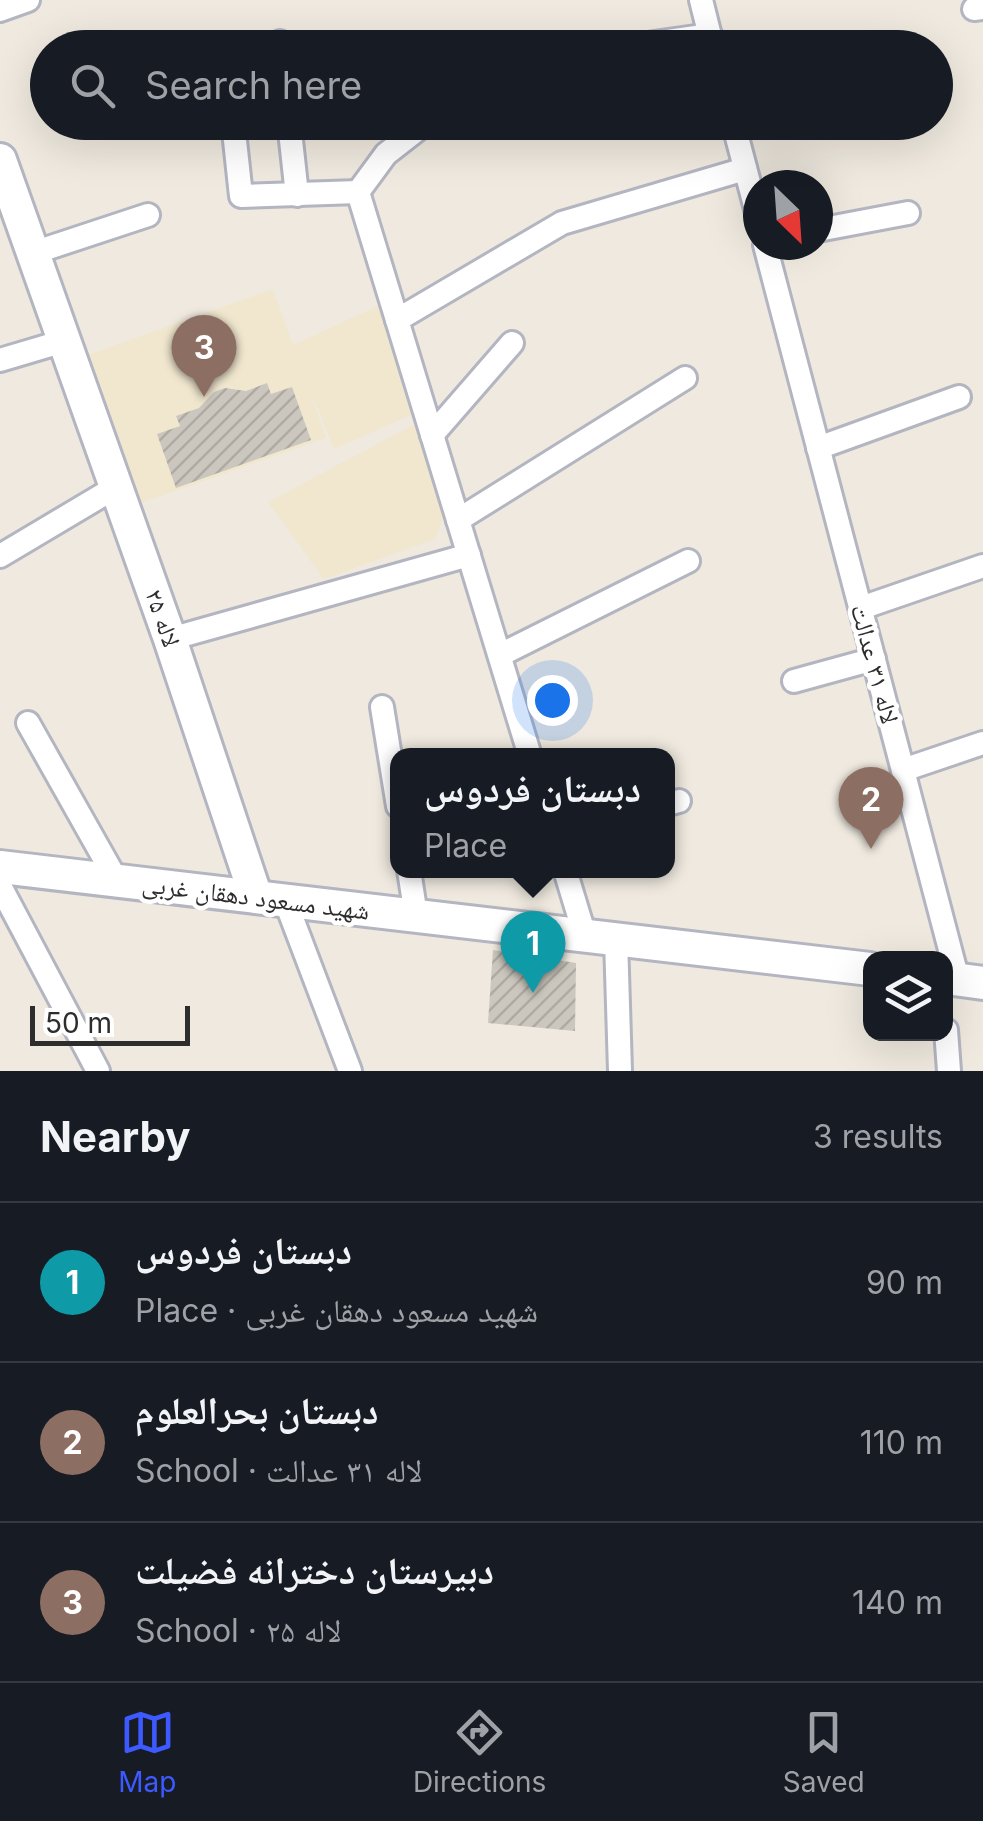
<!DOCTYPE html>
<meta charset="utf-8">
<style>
body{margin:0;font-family:Inter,"Noto Naskh Arabic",sans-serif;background:#20242c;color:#f1f3f6}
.controls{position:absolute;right:30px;bottom:30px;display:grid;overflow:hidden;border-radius:20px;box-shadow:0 10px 40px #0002}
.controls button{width:90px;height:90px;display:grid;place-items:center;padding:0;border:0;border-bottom:2px solid #363941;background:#171b24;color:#f1f3f6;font:50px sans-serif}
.compass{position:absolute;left:743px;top:170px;width:90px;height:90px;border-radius:50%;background:#171b24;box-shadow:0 10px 40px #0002;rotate:155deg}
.scale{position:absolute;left:30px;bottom:25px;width:160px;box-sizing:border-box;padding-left:10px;border:5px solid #2d2d2d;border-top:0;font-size:28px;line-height:35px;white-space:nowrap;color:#2d2d2d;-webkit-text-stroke:8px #fff;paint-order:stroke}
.you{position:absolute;left:552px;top:700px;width:35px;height:35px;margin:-25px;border:8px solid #fff;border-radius:50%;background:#1a73e8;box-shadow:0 0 0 15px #1a73e833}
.badge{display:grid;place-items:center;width:65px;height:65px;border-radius:50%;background:#3c5aff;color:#fff;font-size:32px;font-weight:700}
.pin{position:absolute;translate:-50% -82px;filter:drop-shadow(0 2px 5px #0008)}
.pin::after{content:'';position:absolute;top:52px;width:35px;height:30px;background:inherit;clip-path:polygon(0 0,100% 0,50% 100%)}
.popup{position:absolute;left:390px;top:748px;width:285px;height:130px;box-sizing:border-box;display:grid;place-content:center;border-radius:20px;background:#171b24;filter:drop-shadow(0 2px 8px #0005);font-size:32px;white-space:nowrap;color:#9ea1a6}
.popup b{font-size:38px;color:#f1f3f6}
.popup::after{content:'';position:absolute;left:50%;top:100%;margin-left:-20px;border:20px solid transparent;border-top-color:#171b24}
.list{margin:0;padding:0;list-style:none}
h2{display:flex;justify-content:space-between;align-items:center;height:130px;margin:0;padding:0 40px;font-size:42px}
h2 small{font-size:32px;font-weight:400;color:#9ea1a6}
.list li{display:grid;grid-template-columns:65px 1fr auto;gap:30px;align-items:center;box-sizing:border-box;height:160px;padding:0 40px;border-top:2px solid #363941}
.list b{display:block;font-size:38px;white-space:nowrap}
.list p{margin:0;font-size:32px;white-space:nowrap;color:#9ea1a6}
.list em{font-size:32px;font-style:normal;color:#9ea1a6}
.icon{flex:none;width:55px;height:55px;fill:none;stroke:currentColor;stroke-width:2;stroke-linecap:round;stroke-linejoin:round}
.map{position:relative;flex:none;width:983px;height:1071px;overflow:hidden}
.search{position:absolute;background:#171b24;box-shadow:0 10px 40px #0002;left:30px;right:30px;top:30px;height:110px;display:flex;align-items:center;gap:25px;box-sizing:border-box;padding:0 35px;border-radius:55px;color:#9ea1a6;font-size:38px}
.sheet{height:610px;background:#171b24}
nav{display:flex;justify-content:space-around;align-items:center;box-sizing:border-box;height:140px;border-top:2px solid #363941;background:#171b24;font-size:28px;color:#9ea1a6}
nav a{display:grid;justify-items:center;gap:5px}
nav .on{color:#3c5aff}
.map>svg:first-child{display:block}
.education{fill:#f1e7cf}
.building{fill:url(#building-hatch)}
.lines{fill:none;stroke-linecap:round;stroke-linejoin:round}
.minor-casing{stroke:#b3b5c1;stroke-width:28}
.secondary-casing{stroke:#b3b5c1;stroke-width:38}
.minor{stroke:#fff;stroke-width:22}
.secondary{stroke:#fff;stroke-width:32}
.labels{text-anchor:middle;stroke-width:9;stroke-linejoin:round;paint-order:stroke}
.street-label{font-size:25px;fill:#2d2d2d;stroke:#fff}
</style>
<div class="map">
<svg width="983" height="1071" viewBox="0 0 983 1071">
<defs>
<pattern id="building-hatch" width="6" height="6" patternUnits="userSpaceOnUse" patternTransform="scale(2.5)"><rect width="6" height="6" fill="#cbc7be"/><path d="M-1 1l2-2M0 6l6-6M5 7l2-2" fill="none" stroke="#afaba4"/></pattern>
</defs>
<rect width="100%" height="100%" fill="#efe9df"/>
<g class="education">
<path d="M 273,289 L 293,345 L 391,300 L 424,409 L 334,449 L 308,385 L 326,438 L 135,505 L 82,357 Z"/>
<path d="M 432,415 L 452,494 L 435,539 L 324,579 L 268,502 Z"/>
</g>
<g class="building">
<path d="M 267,383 L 271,394 L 292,387 L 311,440 L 176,488 L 157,434 L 180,426 L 176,416 L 199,408 L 214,392 L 225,388 L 246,391 Z"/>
<path d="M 493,950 L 576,963 L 575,1031 L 488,1023 Z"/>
</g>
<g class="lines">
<defs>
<g id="minor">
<path d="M 701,0 L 713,48"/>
<path d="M 974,9 L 983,8"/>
<path d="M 0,10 L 28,0"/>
<path d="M 280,42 L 281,48"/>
<path d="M 619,48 L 710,35"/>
<path d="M 233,122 L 241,196 L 358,192"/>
<path d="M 289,122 L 297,195"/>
<path d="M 733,122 L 758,217"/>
<path d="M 358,192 L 530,756"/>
<path d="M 358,192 L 386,154 L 427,122"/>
<path d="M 818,230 L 908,213"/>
<path d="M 765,245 L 958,980"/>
<path d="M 33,253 L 148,215"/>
<path d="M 397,320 L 562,223 L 745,169"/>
<path d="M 0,360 L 64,341"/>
<path d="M 432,435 L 512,343"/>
<path d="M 818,448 L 959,397"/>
<path d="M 458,520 L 685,378"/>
<path d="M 0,556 L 116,487"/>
<path d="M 861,608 L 983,566"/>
<path d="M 170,639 L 469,555"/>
<path d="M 500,655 L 688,561"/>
<path d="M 794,681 L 874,659"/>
<path d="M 382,707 L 398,806"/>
<path d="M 28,723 L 117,881"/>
<path d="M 903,770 L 983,743"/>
<path d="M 668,804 L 679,801"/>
<path d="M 409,870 L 416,916"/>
<path d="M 565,870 L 585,936"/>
<path d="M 0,886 L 98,1071"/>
<path d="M 285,900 L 350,1071"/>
<path d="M 616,939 L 620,1071"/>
<path d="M 946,1030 L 949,1071"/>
</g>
<g id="secondary">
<path d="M 0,160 L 170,639 L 256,897"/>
<path d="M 0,867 L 870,969"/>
<path d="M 946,978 L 983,983"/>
</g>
</defs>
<use href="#minor" class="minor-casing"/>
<use href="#secondary" class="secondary-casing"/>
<use href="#minor" class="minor"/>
<use href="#secondary" class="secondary"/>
</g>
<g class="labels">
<g class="street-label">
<text transform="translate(163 618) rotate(71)" y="9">لاله ۲۵</text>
<text transform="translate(875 664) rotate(75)" y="9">لاله ۳۱ عدالت</text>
<text transform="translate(256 897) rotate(7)" y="9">شهید مسعود دهقان غربی</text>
</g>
</g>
</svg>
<div class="controls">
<button><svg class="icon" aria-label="layers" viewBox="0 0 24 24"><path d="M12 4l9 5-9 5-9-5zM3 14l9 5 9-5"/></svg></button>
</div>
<svg class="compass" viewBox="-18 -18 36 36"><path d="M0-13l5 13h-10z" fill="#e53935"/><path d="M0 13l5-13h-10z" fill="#9ea1a6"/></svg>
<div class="scale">50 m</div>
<div class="you"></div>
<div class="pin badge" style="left:533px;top:993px;background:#0f9aa8">1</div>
<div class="popup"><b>دبستان فردوس</b>Place</div>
<div class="pin badge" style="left:871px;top:849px;background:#8d6e63">2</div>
<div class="pin badge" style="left:204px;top:397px;background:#8d6e63">3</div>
<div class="search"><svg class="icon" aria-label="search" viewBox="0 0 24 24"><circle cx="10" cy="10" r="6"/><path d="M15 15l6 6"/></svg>Search here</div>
</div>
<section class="sheet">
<h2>Nearby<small>3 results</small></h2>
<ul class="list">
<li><span class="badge" style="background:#0f9aa8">1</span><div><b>دبستان فردوس</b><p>Place · شهید مسعود دهقان غربی</p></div><em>90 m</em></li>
<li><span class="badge" style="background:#8d6e63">2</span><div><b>دبستان بحرالعلوم</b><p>School · لاله ۳۱ عدالت</p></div><em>110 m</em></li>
<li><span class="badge" style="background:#8d6e63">3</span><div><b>دبیرستان دخترانه فضیلت</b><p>School · لاله ۲۵</p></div><em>140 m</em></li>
</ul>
</section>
<nav>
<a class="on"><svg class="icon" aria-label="map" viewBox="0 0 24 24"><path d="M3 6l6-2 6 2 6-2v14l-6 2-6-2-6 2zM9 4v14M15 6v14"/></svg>Map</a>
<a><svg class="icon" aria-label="directions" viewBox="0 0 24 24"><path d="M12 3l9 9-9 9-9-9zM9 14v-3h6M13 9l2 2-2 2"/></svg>Directions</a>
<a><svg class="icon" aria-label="saved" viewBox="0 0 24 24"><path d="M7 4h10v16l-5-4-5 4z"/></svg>Saved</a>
</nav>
